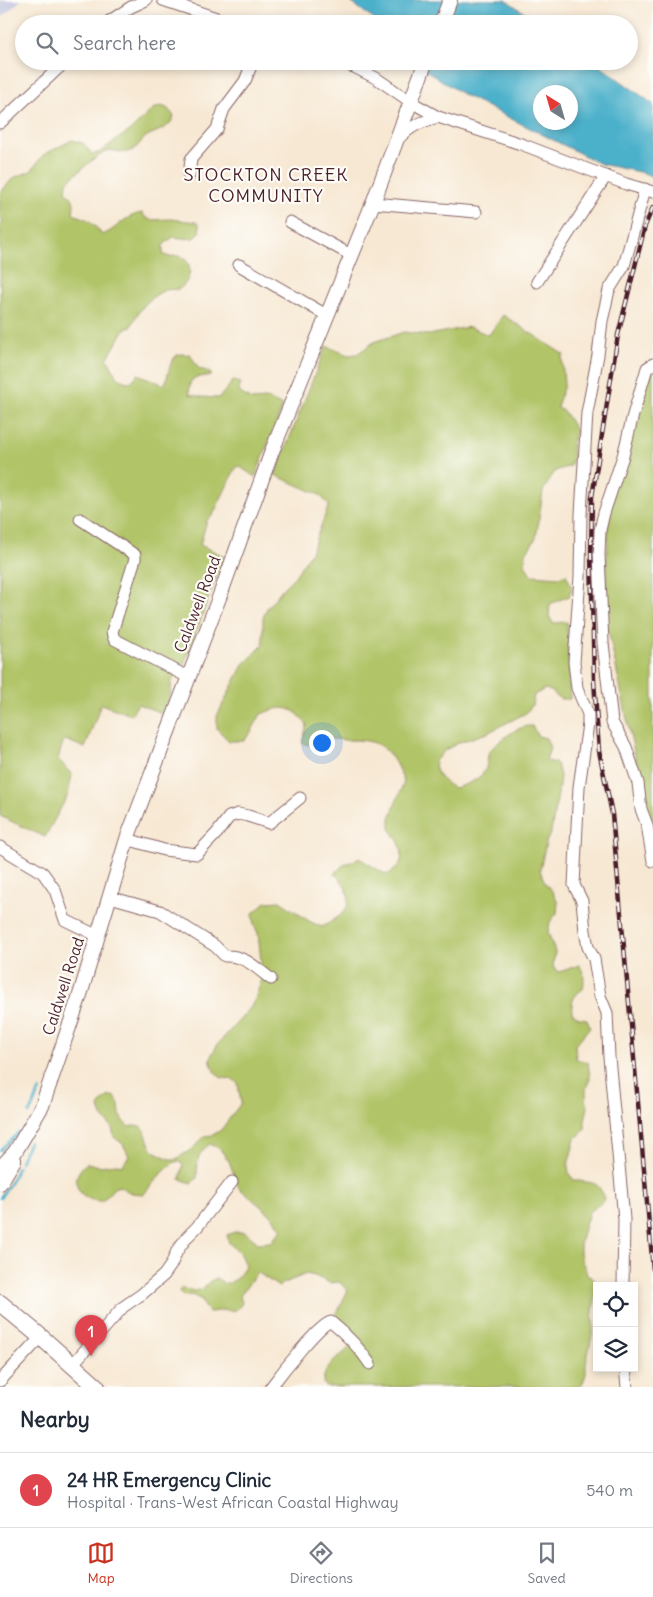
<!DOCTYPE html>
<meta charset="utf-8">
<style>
body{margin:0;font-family:Delius,sans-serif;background:#f2f2f3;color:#1f2937}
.controls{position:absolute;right:15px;bottom:15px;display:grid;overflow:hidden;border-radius:0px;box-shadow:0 2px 8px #0003}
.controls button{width:45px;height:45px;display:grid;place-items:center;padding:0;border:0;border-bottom:1px solid #e0e1e3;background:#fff;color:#1f2937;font:25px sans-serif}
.compass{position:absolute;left:533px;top:85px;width:45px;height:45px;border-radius:50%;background:#fff;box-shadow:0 2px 8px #0003;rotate:323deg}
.you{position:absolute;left:321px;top:742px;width:18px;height:18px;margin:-12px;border:4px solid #fff;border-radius:50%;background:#1a73e8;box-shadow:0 0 0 8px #1a73e833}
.badge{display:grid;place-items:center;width:32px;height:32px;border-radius:50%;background:#c8321e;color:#fff;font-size:16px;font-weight:700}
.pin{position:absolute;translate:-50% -41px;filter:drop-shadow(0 1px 2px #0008)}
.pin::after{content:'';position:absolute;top:26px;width:18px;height:15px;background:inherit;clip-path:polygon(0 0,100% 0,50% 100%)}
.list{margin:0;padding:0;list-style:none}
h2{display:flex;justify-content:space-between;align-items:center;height:65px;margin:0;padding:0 20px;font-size:21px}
h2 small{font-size:16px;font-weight:400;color:#747a83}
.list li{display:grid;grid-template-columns:32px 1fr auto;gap:15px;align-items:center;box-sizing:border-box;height:75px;padding:0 20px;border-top:1px solid #e0e1e3}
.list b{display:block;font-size:19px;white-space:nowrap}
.list p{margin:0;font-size:16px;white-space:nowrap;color:#747a83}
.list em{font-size:16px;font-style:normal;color:#747a83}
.icon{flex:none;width:28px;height:28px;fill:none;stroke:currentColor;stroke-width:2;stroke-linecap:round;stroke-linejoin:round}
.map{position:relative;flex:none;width:653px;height:1387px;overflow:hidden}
.search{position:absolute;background:#fff;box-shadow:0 2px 8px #0003;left:15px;right:15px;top:15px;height:55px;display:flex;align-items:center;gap:12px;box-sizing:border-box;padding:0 18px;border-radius:28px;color:#747a83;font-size:19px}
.sheet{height:140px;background:#fff}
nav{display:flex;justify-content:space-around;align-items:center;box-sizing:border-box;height:70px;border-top:1px solid #e0e1e3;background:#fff;font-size:14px;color:#747a83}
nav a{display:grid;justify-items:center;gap:2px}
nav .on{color:#c8321e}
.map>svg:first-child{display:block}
.industrial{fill:#bfc2dd}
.green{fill:#b1c468;stroke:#7e724a}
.water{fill:#4bb0ca;stroke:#4a687a;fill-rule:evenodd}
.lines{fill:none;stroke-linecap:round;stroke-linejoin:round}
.stream{stroke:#4bb0ca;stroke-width:2.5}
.minor-casing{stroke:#876566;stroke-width:13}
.major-casing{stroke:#876566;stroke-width:16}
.highway-casing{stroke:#876566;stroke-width:18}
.minor{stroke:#fff;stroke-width:11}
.major{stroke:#fff;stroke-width:14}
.highway{stroke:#fff;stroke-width:16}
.rail-casing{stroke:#4a1f2b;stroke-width:4.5}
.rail{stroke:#fdfcf7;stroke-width:2.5;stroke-dasharray:8;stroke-linecap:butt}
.labels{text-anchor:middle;stroke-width:4.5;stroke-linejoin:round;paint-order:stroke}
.street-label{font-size:16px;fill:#4a1f2b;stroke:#fdfcf7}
.neighbourhood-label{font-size:18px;letter-spacing:1px;fill:#4a1f2b;stroke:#fdfcf7}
</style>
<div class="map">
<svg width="653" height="1387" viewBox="0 0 653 1387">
<rect width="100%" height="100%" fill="#fdfcf7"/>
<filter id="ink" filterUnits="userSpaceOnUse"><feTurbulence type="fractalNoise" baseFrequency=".02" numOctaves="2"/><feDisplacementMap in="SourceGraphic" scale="10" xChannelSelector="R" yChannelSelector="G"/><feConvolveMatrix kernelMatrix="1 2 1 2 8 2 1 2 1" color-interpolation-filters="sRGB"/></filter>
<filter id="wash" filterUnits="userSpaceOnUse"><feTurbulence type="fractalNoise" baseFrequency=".0096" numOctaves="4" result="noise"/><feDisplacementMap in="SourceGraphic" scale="20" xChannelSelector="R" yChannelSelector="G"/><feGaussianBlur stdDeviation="1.12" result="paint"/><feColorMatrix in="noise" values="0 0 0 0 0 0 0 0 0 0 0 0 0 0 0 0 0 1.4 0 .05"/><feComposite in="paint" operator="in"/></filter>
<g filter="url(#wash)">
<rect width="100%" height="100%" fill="#f7e8d3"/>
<path class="industrial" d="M 0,0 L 21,0 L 0,19 Z"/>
<g class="green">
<path d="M 161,106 L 167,108 L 174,116 C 171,128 157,131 147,136 C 140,141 137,151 126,152 C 120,153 114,149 107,151 C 97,155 76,174 67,182 L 66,192 C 74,198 75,202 73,212 L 75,215 C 89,218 94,224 102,235 C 117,230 123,216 142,213 L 146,218 L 151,220 L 171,219 L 196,222 L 199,224 C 202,244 186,238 173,237 L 163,245 L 163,254 L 169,257 C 188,251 196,271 184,285 C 178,293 171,287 163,291 C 148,298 137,312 131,327 L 125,329 L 107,359 C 115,370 115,382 131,382 L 138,374 L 164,385 C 169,377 169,355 181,354 C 184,354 187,355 190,354 C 194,359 195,366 200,369 C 205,371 208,370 212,375 L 194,378 L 190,383 L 189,394 L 201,397 L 219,398 L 233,381 L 240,383 L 239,392 L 251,400 L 268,399 L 283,406 L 255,477 L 239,466 L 235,469 L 213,515 L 207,520 L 200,545 L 224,556 L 182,670 L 172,680 L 170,697 L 164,714 L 138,704 L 131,715 L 101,704 L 85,748 L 66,740 L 63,742 L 58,759 L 72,775 L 68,795 L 45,837 L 0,816 L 0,226 L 3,221 L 0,217 L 0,193 L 13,178 L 31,171 L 43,155 L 72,140 L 83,143 L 92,154 L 98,153 L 131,130 L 153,109 Z"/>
<path d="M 503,315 L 564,355 L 562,358 L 564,385 L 557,407 L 565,413 L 576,431 L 572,443 L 573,458 L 570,466 L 555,471 L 543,491 L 536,538 L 526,553 L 525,564 L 531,575 L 560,577 L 566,574 L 572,588 L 569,596 L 550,604 L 549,616 L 553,623 L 567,622 L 570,699 L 560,699 L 551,691 L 545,689 L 534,695 L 532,705 L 526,713 L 487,733 L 460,742 L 445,750 L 435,761 C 436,777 441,780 454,788 C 466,785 481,780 486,768 C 488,763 487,756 489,751 C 500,741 517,725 532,726 L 538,736 L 546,738 L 550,748 L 546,760 L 557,764 L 560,776 L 558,794 L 551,832 L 546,842 L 540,870 L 545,883 L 552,891 L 558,902 L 557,913 L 550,922 L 548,932 L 555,952 L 553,964 L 554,969 L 560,972 L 579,965 C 584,971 585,981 583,989 C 573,996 571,1001 572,1013 L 579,1018 L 587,1019 L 590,1027 L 575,1045 L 576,1059 L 588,1062 L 590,1078 L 586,1089 L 586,1100 L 588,1107 L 585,1120 L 585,1130 L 575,1139 L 568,1165 L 569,1174 L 574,1180 C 591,1184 599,1179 604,1199 C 600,1206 594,1207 589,1212 C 585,1227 577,1244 581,1259 C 583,1265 586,1268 587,1274 L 594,1279 L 596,1294 L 592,1318 L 594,1326 L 586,1364 L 586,1374 L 582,1385 L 579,1387 L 327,1387 L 323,1383 C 324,1362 342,1358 352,1344 L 334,1319 L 348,1290 L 339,1282 L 330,1283 L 315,1276 L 306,1274 L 282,1284 L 279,1287 L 257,1272 L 240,1296 L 242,1303 C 237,1311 235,1311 226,1310 C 220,1310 215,1312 209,1312 L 204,1307 L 202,1300 L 192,1295 L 183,1296 L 179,1291 L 181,1288 L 195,1291 L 204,1288 L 209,1282 L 216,1278 L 225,1284 C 235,1282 241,1275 245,1265 L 239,1252 L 229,1243 L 227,1235 L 235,1232 L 245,1232 L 258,1243 L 271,1242 L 282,1229 L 270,1214 L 239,1188 L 229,1161 L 219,1148 L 210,1144 C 195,1155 198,1161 197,1178 L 191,1183 L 180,1179 L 183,1165 L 179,1161 L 173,1163 L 159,1176 L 144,1194 L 131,1193 L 119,1186 L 114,1188 L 102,1201 C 79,1202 66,1179 87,1163 L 99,1166 L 117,1164 L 122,1166 L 129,1156 L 123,1144 L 114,1137 L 112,1128 L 102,1116 L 99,1108 L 101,1103 L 107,1097 L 114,1096 C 125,1108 113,1114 129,1127 C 147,1121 144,1133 150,1145 C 154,1153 166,1158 174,1160 L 191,1150 L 205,1136 L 213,1135 L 221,1130 L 241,1103 L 238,1084 L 234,1080 L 220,1077 L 215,1072 L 210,1061 L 212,1054 L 218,1044 L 251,1007 L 256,997 L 261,981 L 261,961 L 258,933 L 254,925 L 253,913 L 266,902 L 280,901 L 309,921 L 322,927 C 340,917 357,907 344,885 C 341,880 339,877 334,874 L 342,866 L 359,858 L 387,875 C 390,873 397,869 399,865 C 406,853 398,838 390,829 L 390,818 L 404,782 C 392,753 384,739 351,740 C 345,741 337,738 331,739 C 316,743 320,749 302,743 L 307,725 C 293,705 283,705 261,714 L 251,732 L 244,741 L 229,741 L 217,729 L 217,716 L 232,686 L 243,665 L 263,645 L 263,618 L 267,608 L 284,587 L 295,576 L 311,552 L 329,505 L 320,495 L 275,475 L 326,346 L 348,355 L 357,354 L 374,342 L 404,332 L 429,335 L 469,327 L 489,335 Z"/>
<path d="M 653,365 L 653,842 L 605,615 L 609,496 Z"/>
</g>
<g class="water">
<path d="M 348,0 L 506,0 L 541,24 L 378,24 L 371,17 Z"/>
<path d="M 412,61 L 593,61 L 653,104 L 653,177 L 644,173 L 601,164 L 464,95 ZM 540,92 L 570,92 L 570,122 L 540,122 Z"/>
</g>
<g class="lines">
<g class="stream">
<path d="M 29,1114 L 40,1090"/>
<path d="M 0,1150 L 19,1132"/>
<path d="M 20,1162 L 29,1142"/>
<path d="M 0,1198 L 10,1183 L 18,1167"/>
</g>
</g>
</g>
<g filter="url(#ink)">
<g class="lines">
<defs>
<g id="minor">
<path d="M 163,0 L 234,24"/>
<path d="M 105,24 L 131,7 L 146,0"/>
<path d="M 335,61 L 354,67 L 376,78 L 411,102 L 438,117 L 521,144 L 626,184 L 653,192"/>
<path d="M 0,123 L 66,61"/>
<path d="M 397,140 C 412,125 419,123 438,117"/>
<path d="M 189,176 L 191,159 L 217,129 L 224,109 L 245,81 L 253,61"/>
<path d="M 373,203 L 476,212"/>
<path d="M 290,222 L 351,255"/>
<path d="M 239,265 L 328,316"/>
<path d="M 537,282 L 606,176"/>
<path d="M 653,364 L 647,368 L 633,415 L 623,456 L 604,513 L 600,530 L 599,555 L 603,643 L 612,722 L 626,747 L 638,783 L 641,809 L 647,825 L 653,861"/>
<path d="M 80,519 L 135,555 L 135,559 L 112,632 L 114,639 L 188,677"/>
<path d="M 127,839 L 164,850 L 197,854 L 217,833 L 229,817 L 238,814 L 248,816 L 269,823 L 300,798"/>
<path d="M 0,847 L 43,873 L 55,890 L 65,920 L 98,936"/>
<path d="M 110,897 L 160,911 L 215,946 L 225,956 C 245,955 256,968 271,979"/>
<path d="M 623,1286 L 624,1219 L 609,1057 L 607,1013 L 600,996 L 594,959 L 588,947 L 585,931 L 582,901 L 574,885 L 579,787 L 588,724 L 588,714 L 577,688 L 574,662 L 580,577 L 581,514 L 587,413 L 598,355 L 602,321 L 609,290 L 624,266 L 645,189"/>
<path d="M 72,1365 L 123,1307 L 142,1294 L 164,1275 L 171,1265 L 177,1251 L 187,1237 L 197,1227 L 232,1182"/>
<path d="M 625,1368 L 627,1387"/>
<path d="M 0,1381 L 41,1337"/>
<path d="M 271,1387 C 280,1375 320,1323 331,1322 C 347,1335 359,1347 370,1364"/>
</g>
<g id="major">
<path d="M 441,24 L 450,0"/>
<path d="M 0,1168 L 15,1152 L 42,1106 L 80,995 L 127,839 L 222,590 L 272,451 L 373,203 L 426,61"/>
<path d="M 0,1183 L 14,1160"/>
</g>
<path id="highway" d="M 0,1303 L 41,1337 L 97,1387"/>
</defs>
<use href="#minor" class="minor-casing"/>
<use href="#major" class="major-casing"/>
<use href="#highway" class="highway-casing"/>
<use href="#minor" class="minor"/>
<use href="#major" class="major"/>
<use href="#highway" class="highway"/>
<defs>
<path id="rail" d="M 653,207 L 645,226 L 618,335 L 592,497 L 591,554 L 594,680 L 599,751 L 612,814 L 653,1269"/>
</defs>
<use href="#rail" class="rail-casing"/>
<use href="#rail" class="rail"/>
</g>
</g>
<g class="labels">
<g class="street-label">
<text transform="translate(197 604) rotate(-69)" y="6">Caldwell Road</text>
<text transform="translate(63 986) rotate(-72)" y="6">Caldwell Road</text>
</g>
<g class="neighbourhood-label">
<text x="266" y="181">STOCKTON CREEK<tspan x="266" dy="21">COMMUNITY</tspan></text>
</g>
</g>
</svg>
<div class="controls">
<button><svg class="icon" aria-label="locate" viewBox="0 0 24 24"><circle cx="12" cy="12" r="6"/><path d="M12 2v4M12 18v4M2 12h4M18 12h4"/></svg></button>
<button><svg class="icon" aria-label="layers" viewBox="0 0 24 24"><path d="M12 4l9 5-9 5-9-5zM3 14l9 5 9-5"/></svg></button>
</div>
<svg class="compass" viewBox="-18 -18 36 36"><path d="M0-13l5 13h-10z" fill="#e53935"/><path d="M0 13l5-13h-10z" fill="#747a83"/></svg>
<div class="you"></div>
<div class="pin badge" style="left:91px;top:1356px;background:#e0444e">1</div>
<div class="search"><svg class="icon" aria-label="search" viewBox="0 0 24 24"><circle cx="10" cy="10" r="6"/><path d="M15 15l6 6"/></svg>Search here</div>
</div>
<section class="sheet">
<h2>Nearby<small></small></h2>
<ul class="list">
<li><span class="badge" style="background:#e0444e">1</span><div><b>24 HR Emergency Clinic</b><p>Hospital · Trans-West African Coastal Highway</p></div><em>540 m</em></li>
</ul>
</section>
<nav>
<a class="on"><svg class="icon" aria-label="map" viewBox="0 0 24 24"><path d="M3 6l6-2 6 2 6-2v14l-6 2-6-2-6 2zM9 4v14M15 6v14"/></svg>Map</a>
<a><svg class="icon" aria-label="directions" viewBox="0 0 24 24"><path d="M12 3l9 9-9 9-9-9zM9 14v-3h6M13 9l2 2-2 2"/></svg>Directions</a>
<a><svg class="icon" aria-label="saved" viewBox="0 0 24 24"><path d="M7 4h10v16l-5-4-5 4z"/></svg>Saved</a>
</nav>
